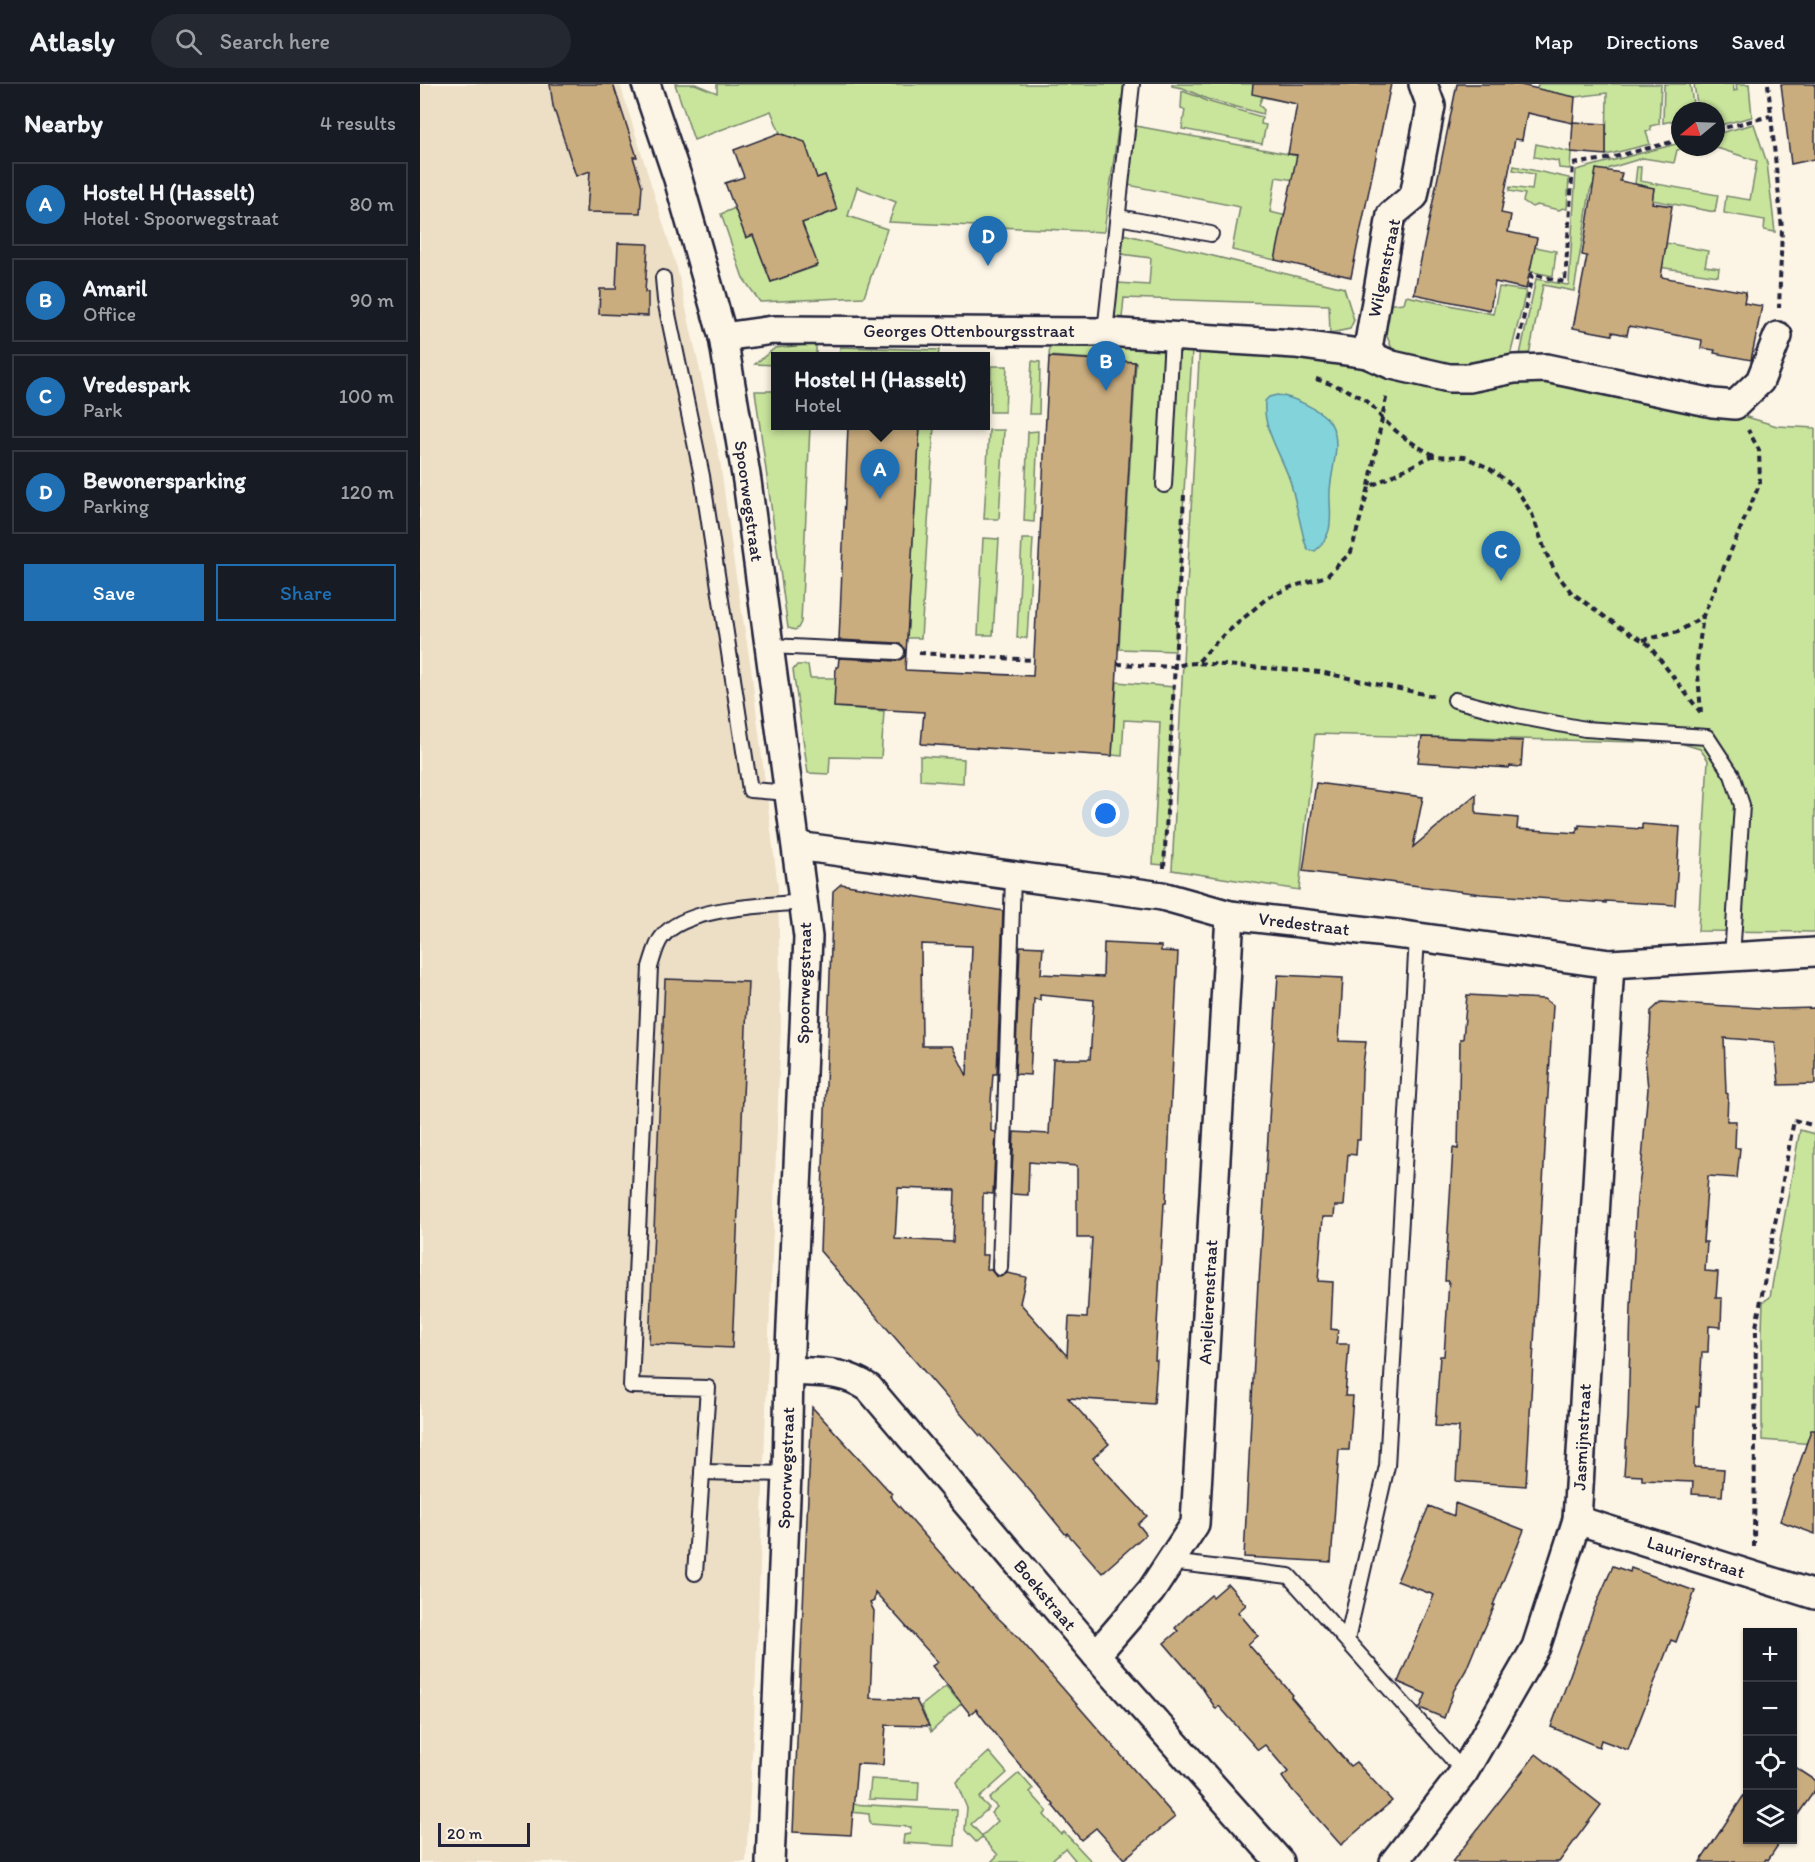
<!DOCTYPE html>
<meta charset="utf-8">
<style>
body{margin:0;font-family:Itim,sans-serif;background:#242831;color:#f1f3f6}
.controls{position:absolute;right:18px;bottom:18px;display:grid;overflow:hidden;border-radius:0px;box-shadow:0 2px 4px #0004}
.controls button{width:54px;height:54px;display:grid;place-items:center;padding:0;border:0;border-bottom:2px solid #363941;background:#171b24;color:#f1f3f6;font:30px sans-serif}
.compass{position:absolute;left:1251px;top:18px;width:54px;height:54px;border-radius:50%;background:#171b24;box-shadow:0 2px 4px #0004;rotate:251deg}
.scale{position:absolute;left:18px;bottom:15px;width:92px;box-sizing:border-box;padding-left:6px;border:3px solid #22223b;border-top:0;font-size:16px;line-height:21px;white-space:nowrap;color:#22223b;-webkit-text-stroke:4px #fcf5e5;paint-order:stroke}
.you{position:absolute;left:686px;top:730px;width:21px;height:21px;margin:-15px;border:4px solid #fff;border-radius:50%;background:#1a73e8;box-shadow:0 0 0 9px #1a73e833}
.badge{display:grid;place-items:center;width:39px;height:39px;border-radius:50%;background:#1f6fb2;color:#fff;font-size:20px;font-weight:700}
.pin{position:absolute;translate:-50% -50px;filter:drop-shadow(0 2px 3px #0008)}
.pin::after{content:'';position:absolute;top:32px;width:21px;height:18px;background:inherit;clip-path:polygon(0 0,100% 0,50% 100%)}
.popup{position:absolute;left:351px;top:268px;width:219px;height:78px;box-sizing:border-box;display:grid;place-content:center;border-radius:0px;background:#171b24;filter:drop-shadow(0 2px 4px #0005);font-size:20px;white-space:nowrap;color:#9ea1a6}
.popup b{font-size:22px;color:#f1f3f6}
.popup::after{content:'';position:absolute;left:50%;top:100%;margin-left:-12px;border:12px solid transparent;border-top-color:#171b24}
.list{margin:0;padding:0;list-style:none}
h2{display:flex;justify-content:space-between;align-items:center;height:78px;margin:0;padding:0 24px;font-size:26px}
h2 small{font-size:20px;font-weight:400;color:#9ea1a6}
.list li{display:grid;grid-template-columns:39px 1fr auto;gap:18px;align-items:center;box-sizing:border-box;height:84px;margin:0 12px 12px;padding:0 12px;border:2px solid #363941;border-radius:0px}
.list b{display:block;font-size:22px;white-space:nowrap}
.list p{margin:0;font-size:20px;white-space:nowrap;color:#9ea1a6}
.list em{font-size:20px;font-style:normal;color:#9ea1a6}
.actions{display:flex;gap:12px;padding:18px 24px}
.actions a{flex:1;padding:14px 0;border:2px solid #1f6fb2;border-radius:0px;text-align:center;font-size:21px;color:#1f6fb2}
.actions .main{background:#1f6fb2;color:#fff}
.icon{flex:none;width:33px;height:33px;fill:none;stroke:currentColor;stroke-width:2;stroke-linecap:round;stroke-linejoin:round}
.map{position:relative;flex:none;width:1395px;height:1778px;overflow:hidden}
header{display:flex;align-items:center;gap:36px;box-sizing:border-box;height:84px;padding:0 30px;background:#171b24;border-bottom:2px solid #363941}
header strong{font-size:28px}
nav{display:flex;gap:33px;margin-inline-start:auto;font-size:21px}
.search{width:420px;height:54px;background:#242831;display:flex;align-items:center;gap:15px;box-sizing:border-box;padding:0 21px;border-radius:33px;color:#9ea1a6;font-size:22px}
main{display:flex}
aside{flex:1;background:#171b24}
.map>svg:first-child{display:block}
.built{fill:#eddfc6}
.green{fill:#c9e59c;stroke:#76846c;stroke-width:1.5}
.water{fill:#82d3da;stroke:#5c8c9a;stroke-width:1.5}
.building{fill:#caad7f;stroke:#22223b;stroke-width:1.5;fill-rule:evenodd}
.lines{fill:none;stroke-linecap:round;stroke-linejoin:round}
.service-casing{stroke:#22223b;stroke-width:18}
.minor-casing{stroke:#22223b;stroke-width:32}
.path{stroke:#22223b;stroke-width:4;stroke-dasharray:6 4.5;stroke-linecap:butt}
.service{stroke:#fcf5e5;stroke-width:14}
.minor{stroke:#fcf5e5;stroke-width:27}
.labels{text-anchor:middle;stroke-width:4.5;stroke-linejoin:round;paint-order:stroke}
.street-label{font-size:18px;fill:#22223b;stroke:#fcf5e5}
</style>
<header>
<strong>Atlasly</strong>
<div class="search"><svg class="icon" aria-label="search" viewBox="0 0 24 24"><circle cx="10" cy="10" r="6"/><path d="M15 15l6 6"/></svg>Search here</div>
<nav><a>Map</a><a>Directions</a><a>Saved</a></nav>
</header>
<main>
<aside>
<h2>Nearby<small>4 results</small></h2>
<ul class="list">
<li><span class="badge">A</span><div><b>Hostel H (Hasselt)</b><p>Hotel · Spoorwegstraat</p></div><em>80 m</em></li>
<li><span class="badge">B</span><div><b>Amaril</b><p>Office</p></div><em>90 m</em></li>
<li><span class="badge">C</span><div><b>Vredespark</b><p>Park</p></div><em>100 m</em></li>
<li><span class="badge">D</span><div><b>Bewonersparking</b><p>Parking</p></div><em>120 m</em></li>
</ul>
<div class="actions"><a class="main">Save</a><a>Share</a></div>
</aside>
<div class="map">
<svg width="1395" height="1778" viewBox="0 0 1395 1778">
<rect width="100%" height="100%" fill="#fcf5e5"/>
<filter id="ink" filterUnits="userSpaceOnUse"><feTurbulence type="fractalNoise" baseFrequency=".0167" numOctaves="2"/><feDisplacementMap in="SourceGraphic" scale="12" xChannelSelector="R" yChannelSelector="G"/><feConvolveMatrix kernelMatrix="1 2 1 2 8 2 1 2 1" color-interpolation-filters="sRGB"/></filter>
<g filter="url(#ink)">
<path class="built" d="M 0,0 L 200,0 L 257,184 L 300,376 L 313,473 L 331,584 L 358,803 L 361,941 L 334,1638 L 326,1778 L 0,1778 Z"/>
<g class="green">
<path d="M 255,0 L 275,0 L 297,9 L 297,0 L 704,0 L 684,148 L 469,138 L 476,118 L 437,103 L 428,132 L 467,145 L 444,213 L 340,218 L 323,194 L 301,130 L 315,124 L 326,153 L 333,151 L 351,198 L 397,182 L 382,139 L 417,126 L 405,91 L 379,100 L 376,55 L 360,49 L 351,27 L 274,56 Z"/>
<path d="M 752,0 L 868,0 L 875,1 L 872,19 L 842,13 L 839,21 L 844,26 L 843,30 L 787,15 L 763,4 L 752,2 Z"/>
<path d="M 1118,0 L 1241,0 L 1239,40 L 1230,42 L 1231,46 L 1226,48 L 1230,60 L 1186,71 L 1187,9 L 1155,13 L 1117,5 Z"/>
<path d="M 1244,0 L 1270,0 L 1273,20 L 1265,22 L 1265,27 L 1260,27 L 1260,52 L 1257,52 L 1258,40 L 1256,36 L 1243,39 Z"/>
<path d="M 1274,0 L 1313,0 L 1314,7 L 1317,6 L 1316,0 L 1329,0 L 1332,33 L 1296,42 L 1296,27 L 1285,27 L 1284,22 L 1277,20 Z"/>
<path d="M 762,7 L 779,13 L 786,17 L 842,33 L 841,40 L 846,41 L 842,60 L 762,45 L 765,26 L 761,24 Z"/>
<path d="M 1334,40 L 1347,79 L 1355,148 L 1344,146 L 1345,136 L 1304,129 L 1306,112 L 1330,116 L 1337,77 L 1294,63 L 1296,63 L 1296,50 Z"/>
<path d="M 716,42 L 879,72 L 874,96 L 856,93 L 850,128 L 891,138 L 855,176 L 812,166 L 820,123 L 708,101 Z"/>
<path d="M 1260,59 L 1260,63 L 1268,63 L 1257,66 L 1254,79 L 1223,74 L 1190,84 L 1177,93 L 1170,107 L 1154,207 L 1123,201 L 1109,271 L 1100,271 L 1116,195 L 1147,201 L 1149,200 L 1156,86 Z"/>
<path d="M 1116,60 L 1151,68 L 1150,85 L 1139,84 L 1138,77 L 1114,73 Z"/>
<path d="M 1094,82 L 1149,94 L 1147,125 L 1143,124 L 1139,126 L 1117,121 L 1112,123 L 1103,117 L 1105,110 L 1089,107 L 1090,103 L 1112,106 L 1114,90 L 1093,86 Z"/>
<path d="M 1217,83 L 1221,83 L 1220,97 L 1298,111 L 1295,128 L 1232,116 L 1234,104 L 1215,100 Z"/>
<path d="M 703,150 L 924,204 L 934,236 L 930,245 L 910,249 L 909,221 L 704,214 L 702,234 L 694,233 L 698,199 L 729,201 L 731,174 L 701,170 Z"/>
<path d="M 1246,159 L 1288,167 L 1285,182 L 1299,184 L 1298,192 L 1232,182 L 1243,178 Z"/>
<path d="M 1100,160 L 1136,167 L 1133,192 L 1093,184 Z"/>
<path d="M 1079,203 L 1106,207 L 1090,272 L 1062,276 L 1059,285 L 1046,287 L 974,270 L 958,229 L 964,221 L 984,219 L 986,212 L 1073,230 Z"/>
<path d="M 780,257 L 991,291 L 1125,289 L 1290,322 L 1357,342 L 1395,344 L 1395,848 L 1278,847 L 1288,676 L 1280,665 L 1260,659 L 895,650 L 879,806 L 752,786 Z"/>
<path d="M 396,260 L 396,272 L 355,272 L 355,281 L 335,280 L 355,264 Z"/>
<path d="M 630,260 L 772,267 L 755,567 L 699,565 L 716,278 L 629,272 Z"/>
<path d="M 420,263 L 519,266 L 518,272 L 419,272 Z"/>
<path d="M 612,277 L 620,278 L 619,330 L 609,330 Z"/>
<path d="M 571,282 L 587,282 L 585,328 L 570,328 Z"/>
<path d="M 335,307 L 355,307 L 355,342 L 390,342 L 381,538 L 378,544 L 375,546 L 368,544 Z"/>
<path d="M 500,342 L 514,342 L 501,554 L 487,554 Z"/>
<path d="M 569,346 L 584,346 L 579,435 L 564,435 Z"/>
<path d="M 618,347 L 614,438 L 604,437 L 608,348 Z"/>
<path d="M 563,454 L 579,455 L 573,551 L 558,551 Z"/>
<path d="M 602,455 L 613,455 L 607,554 L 597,554 Z"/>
<path d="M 377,581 L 388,581 L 390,594 L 416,594 L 415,623 L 464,627 L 461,674 L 410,673 L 409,690 L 388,689 L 373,586 Z"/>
<path d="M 697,598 L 754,603 L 744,781 L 733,780 L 740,638 L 704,636 L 702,672 L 692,671 Z"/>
<path d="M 500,672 L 544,675 L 543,699 L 500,696 Z"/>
<path d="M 1380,1046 L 1395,1050 L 1395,1360 L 1342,1356 L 1342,1248 L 1343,1218 L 1350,1213 Z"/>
<path d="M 526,1602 L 536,1614 L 539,1612 L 544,1617 L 511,1648 L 501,1622 Z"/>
<path d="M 569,1668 L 587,1689 L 559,1714 L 569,1724 L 551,1740 L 562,1752 L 578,1737 L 571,1729 L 577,1723 L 569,1715 L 599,1689 L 613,1705 L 610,1708 L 627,1727 L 624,1731 L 641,1750 L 644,1748 L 672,1778 L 653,1778 L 655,1776 L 645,1764 L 632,1776 L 633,1778 L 571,1778 L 578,1771 L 562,1753 L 556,1758 L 545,1746 L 547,1724 L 536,1698 Z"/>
<path d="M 451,1695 L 499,1698 L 498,1717 L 449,1715 Z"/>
<path d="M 431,1720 L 537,1726 L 535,1762 L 483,1759 L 484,1751 L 490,1750 L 491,1743 L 450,1740 L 449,1730 L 431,1728 Z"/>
</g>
<path class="water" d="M 857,311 C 871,312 902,326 910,338 C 923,358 911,385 910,407 C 909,420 913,437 908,449 C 905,457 901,462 895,467 L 888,466 L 885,459 C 880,439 876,419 871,400 C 863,372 842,347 845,317 L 849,313 Z"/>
<g class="building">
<path d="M 130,0 L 193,0 L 217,73 L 213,73 L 222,102 L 220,129 L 167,128 L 170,87 L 156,92 L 133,22 Z"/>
<path d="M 833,0 L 971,0 L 931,193 L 855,176 L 877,71 L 868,70 L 877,20 L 832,10 Z"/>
<path d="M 1037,0 L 1096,0 L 1155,13 L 1153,39 L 1107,29 L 1102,56 L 1095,55 L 1081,129 L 1091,131 L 1088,148 L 1117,154 L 1106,205 L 1075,198 L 1070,226 L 994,210 Z"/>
<path d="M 1361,0 L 1395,0 L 1395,75 L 1371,80 Z"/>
<path d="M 1153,38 L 1186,40 L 1186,71 L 1151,68 Z"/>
<path d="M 359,49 L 385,58 L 397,94 L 405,91 L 417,126 L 382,139 L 398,181 L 351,198 L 333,151 L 326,154 L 305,99 L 324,93 L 314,66 Z"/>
<path d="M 1176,85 L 1202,89 L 1200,97 L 1234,104 L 1232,119 L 1252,122 L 1241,193 L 1326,208 L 1324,219 L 1342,222 L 1331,276 L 1294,269 L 1295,266 L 1281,264 L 1282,256 L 1209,242 L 1207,251 L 1192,248 L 1192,251 L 1153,244 L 1167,172 L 1162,171 Z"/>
<path d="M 198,159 L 228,160 L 225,208 L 228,208 L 228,232 L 179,230 L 180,205 L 196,205 Z"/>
<path d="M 629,273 L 715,278 L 692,672 L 501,660 L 504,628 L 414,623 L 416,583 L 418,583 L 419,574 L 477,577 L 484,573 L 486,568 L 482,561 L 477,559 L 419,556 L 428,342 L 500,342 L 485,586 L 613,592 Z"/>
<path d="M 1002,653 L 1103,657 L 1101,683 L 1090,682 L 1089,684 L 998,678 Z"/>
<path d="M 896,699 L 1003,713 L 993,763 L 1056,710 L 1056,730 L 1098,734 L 1097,745 L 1157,749 L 1157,743 L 1159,744 L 1159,741 L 1222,745 L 1222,740 L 1260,743 L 1255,821 L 1185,817 L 1186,819 L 1061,810 L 883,787 Z"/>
<path d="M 421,800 L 583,827 L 577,990 L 573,990 L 571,1017 L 571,1047 L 576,1048 L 573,1110 L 563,1109 L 562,1171 L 568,1171 L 567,1185 L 571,1186 L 576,1192 L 580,1193 L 587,1189 L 606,1193 L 600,1219 L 647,1272 L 649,1233 L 667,1234 L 672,1154 L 657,1154 L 657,1082 L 609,1078 L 608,1111 L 591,1110 L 594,1048 L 629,1050 L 633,975 L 670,975 L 674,916 L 620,911 L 620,916 L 614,915 L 610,991 L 595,990 L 600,862 L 623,863 L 621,890 L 683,893 L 684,859 L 741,862 L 741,867 L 758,868 L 746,1119 L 744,1119 L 735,1276 L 737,1276 L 734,1320 L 648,1314 L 689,1360 L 673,1374 L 727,1432 L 718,1440 L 726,1450 L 682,1489 L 647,1449 L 646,1451 L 611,1408 L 561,1351 L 560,1352 L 400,1167 L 413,807 ZM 501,860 L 552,862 L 547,992 L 532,962 L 502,962 ZM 478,1104 L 535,1106 L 533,1158 L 475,1155 Z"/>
<path d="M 858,891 L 923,894 L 919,957 L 946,958 L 942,988 L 940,1056 L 937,1056 L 936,1071 L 928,1070 L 924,1122 L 915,1122 L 914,1133 L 903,1133 L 898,1197 L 913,1198 L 911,1245 L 918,1246 L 916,1260 L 929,1260 L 925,1312 L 933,1312 L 929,1366 L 919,1366 L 911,1478 L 824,1473 L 838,1198 L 839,1198 Z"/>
<path d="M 245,895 L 328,898 L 312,1264 L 229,1260 Z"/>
<path d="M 1047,911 L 1124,915 L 1133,921 L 1106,1402 L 1036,1397 L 1039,1343 L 1015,1342 L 1020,1272 L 1024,1272 L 1029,1197 L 1025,1197 L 1033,1064 L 1038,1065 L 1040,955 L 1043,955 Z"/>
<path d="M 1241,918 L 1356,925 L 1395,924 L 1395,1000 L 1359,1001 L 1355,958 L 1304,954 L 1306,1009 L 1308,1010 L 1307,1037 L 1316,1037 L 1315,1064 L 1320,1064 L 1317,1094 L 1288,1092 L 1283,1158 L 1287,1158 L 1285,1187 L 1298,1188 L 1296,1214 L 1302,1214 L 1301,1243 L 1289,1242 L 1288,1268 L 1282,1268 L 1279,1322 L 1276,1322 L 1274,1383 L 1304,1385 L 1302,1412 L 1272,1410 L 1273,1398 L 1222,1396 L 1222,1392 L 1204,1391 L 1208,1333 L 1211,1223 L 1217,1113 L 1221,1088 L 1228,1004 L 1225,974 L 1230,950 L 1231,927 Z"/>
<path d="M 392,1323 L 472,1410 L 470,1412 L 574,1530 L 598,1553 L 755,1733 L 704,1775 L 676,1744 L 661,1756 L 633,1722 L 634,1721 L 588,1667 L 556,1625 L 550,1630 L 512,1582 L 518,1578 L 455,1508 L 454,1517 L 450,1519 L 454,1527 L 450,1614 L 496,1616 L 509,1642 L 466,1641 L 463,1681 L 437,1680 L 431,1751 L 373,1748 Z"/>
<path d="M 1391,1346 L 1395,1346 L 1395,1450 L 1360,1437 Z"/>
<path d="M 1035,1419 L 1104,1446 L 1073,1521 L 1075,1521 L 1063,1548 L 1062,1547 L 1046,1586 L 1034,1606 L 1024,1634 L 1000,1624 L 1006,1610 L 978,1598 L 1014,1511 L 977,1497 L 1009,1422 L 1034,1432 Z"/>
<path d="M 1193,1482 L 1210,1488 L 1211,1484 L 1275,1507 L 1256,1558 L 1251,1556 L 1208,1666 L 1181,1656 L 1179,1663 L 1131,1643 L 1174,1525 Z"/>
<path d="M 808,1500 L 826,1521 L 818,1528 L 838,1552 L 828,1560 L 873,1611 L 871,1613 L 930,1682 L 936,1678 L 972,1717 L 921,1761 L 867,1700 L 862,1693 L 868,1688 L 845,1661 L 838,1666 L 799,1622 L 796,1625 L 781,1602 L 744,1559 L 758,1547 L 755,1544 L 767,1532 L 791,1511 L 793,1513 Z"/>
<path d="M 1116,1670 L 1181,1721 L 1139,1778 L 1032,1778 Z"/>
<path d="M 1372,1681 L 1395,1696 L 1395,1706 L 1372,1739 Z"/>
<path d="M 1328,1705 L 1328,1755 L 1362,1755 L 1348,1776 L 1346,1775 L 1344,1778 L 1280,1778 Z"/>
</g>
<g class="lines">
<defs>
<g id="service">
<path d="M 698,133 L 791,150"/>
<path d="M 243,194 L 245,216 L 282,392 L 330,706 L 370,709"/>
<path d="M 685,248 L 712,0"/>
<path d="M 744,401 L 752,253"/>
<path d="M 350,562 L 477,568"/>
<path d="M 1035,616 L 1096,632 L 1165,645 L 1287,653 L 1312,691 L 1322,721 L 1312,873"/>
<path d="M 580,1184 L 593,793"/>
<path d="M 282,1388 L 367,1390"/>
<path d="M 750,1478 L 869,1492 L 1044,1688"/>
<path d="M 275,1489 L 288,1304 L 211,1302 L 230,883 C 233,874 236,860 242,853 C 266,822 347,822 384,818"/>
<path d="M 927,1556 L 967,1382 L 997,853"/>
</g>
<g id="minor">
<path d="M 226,0 L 258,95 L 303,253 L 327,397 L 388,853 L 369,1287 L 367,1390 L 350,1778"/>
<path d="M 303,253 L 353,246 L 685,248 L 875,260 L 947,270 L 972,281 L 1029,294 L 1049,294 L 1094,285 L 1126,284 L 1293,319 L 1315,321 L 1340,297 L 1358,252"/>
<path d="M 947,270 L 971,131 L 994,112 L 1011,22 L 1003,0"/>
<path d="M 377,762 L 742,812 L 810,831 L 984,851 L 1190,880 L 1395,868"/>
<path d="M 369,1287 C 400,1289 423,1286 449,1304 L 676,1571 L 860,1778"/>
<path d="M 1157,1436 L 1395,1511"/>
<path d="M 676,1571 L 731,1507 L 775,1440 L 810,831"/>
<path d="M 974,1778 L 1044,1688 L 1116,1563 L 1157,1436 L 1190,880"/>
</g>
</defs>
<use href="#service" class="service-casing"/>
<use href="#minor" class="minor-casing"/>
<g class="path">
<path d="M 1348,0 L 1362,145 L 1359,224"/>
<path d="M 1296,46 L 1350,32"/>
<path d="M 1099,257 L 1112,190 L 1145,198 L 1153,80 L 1186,75 L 1260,56"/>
<path d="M 896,295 C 914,301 933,307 948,318 C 954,323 958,331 964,336 C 979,351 995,362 1014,371"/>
<path d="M 949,402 L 967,309"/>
<path d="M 1223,556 L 1258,548 L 1283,532"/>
<path d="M 499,569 L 614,576"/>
<path d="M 697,580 L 754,583 L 764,580 L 777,579"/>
<path d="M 1013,612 L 900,588 L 777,579 L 797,557 L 847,514 L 871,503 L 907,492 L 931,468 L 949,403 L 1012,372 L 1045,373 L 1069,384 L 1096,404 L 1112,430 L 1126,469 L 1136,489 L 1151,508 L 1188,535 L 1228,560 L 1281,629"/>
<path d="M 1281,629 L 1277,577 L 1283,532 L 1340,399 L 1339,366 L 1328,346"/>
<path d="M 744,784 L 764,411"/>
<path d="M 1334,1463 L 1336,1243 L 1374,1036 L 1395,1042"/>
</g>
<use href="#service" class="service"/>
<use href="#minor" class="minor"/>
</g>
</g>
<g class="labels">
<g class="street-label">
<text transform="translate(964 184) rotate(-78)" y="6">Wilgenstraat</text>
<text x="549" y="253">Georges Ottenbourgsstraat</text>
<text transform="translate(329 417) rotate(82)" y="6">Spoorwegstraat</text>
<text transform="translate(884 840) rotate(7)" y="6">Vredestraat</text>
<text transform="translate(384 899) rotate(-89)" y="6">Spoorwegstraat</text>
<text transform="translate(788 1218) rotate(-87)" y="6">Anjelierenstraat</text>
<text transform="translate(1162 1353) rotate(-87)" y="6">Jasmijnstraat</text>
<text transform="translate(366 1384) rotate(-88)" y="6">Spoorwegstraat</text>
<text transform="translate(1276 1473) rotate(18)" y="6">Laurierstraat</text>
<text transform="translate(625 1511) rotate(50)" y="6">Boekstraat</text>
</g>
</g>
</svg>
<div class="controls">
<button>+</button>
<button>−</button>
<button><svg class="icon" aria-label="locate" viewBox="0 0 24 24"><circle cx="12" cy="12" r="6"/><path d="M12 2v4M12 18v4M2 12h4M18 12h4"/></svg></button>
<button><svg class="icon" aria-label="layers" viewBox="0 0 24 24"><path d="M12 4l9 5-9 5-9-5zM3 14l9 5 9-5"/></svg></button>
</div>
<svg class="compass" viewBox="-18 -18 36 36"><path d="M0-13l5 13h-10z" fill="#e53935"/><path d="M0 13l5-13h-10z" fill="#9ea1a6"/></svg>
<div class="scale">20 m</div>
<div class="you"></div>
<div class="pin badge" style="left:460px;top:415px">A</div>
<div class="popup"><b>Hostel H (Hasselt)</b>Hotel</div>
<div class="pin badge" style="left:686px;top:307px">B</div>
<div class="pin badge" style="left:1081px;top:497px">C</div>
<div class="pin badge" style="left:568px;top:182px">D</div>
</div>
</main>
